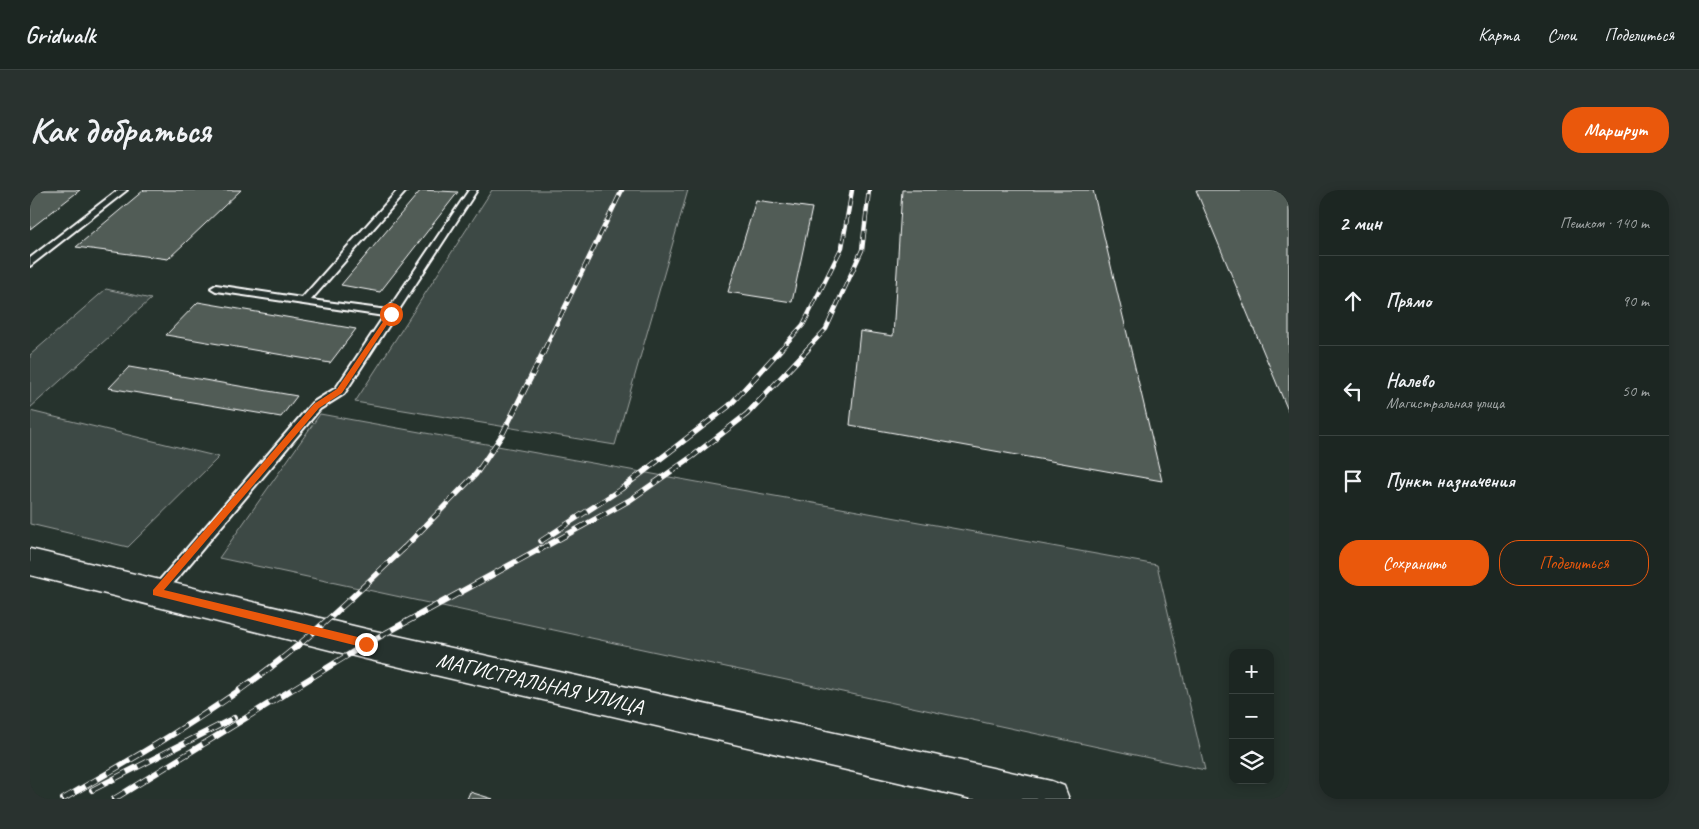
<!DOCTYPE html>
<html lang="ru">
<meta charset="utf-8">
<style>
body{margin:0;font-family:Caveat,sans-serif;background:#29322f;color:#f1f3f6}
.controls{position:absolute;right:15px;bottom:15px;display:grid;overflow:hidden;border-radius:10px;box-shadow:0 2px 12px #0003}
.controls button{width:45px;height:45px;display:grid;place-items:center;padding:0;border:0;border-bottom:1px solid #3a4340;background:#1c2622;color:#f1f3f6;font:25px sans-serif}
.stop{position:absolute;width:15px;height:15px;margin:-11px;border:4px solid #ea580c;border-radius:50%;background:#fff}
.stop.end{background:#ea580c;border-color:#fff;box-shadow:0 1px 5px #0008}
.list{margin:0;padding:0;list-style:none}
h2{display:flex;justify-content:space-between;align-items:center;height:65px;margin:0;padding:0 20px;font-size:21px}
h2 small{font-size:16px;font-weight:400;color:#a0a5a5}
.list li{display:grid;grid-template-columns:32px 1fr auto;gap:15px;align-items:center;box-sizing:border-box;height:90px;padding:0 20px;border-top:1px solid #3a4340}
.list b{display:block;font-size:19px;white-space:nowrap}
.list p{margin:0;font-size:16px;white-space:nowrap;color:#a0a5a5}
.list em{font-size:16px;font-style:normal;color:#a0a5a5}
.actions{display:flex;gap:10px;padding:15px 20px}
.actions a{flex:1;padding:11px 0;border:1px solid #ea580c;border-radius:20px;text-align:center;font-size:18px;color:#ea580c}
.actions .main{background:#ea580c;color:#fff}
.icon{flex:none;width:28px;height:28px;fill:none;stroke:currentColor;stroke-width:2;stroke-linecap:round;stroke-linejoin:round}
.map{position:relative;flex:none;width:1259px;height:609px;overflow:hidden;border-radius:20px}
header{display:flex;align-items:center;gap:30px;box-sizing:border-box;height:70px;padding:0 25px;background:#1c2622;border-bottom:1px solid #3a4340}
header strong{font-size:24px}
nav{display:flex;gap:28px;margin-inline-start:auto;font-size:18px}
.intro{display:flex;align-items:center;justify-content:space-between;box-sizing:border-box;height:120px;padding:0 30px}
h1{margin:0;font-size:35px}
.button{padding:12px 22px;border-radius:20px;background:#ea580c;color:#fff;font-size:18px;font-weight:700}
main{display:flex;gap:30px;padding:0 30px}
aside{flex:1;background:#1c2622;border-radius:20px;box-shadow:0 2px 12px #0003}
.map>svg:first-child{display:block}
.green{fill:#3e4944;stroke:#9ea4a2}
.building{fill:#515c57;stroke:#fff}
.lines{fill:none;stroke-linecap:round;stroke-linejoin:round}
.service-casing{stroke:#fff;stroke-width:4}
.primary-casing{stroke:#fff;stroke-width:3}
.service{fill:#26332d;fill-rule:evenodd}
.primary{fill:#26332d;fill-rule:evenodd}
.rail-far2-casing{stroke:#fff;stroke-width:4.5}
.rail-far1-casing{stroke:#fff;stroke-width:5.5}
.rail-casing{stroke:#fff;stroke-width:6}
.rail-far2{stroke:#26332d;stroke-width:3;stroke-dasharray:9;stroke-linecap:butt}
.rail-far1{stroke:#26332d;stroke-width:4;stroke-dasharray:11;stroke-linecap:butt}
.rail{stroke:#26332d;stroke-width:4.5;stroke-dasharray:13;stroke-linecap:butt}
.route{fill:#ea580c}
.labels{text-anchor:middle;stroke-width:4;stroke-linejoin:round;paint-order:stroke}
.near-street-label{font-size:21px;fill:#fff;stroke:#26332d}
</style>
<header>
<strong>Gridwalk</strong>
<nav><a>Карта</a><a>Слои</a><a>Поделиться</a></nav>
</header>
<div class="intro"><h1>Как добраться</h1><a class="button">Маршрут</a></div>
<main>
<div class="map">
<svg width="1259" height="609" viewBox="0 0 1259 609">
<rect width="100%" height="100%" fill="#26332d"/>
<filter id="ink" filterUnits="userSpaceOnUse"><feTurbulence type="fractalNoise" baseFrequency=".02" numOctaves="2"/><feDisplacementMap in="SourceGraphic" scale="10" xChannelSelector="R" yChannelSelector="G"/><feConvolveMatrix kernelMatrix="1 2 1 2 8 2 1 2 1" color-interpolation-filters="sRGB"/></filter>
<g filter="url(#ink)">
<g class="green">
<path d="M 462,0 L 658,0 L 585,255 L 325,212 Z"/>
<path d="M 76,99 L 121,109 L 0,218 L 0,165 Z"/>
<path d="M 0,221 L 189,267 L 98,357 L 0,334 Z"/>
<path d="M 290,224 L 1127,375 L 1175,580 L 189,368 Z"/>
</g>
<g class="building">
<path d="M 0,0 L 50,0 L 0,39 Z"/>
<path d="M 114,0 L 211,0 L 138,69 L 46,57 Z"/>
<path d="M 391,0 L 428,2 L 350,102 L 311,95 Z"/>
<path d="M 872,0 L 1063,0 L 1132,291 L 820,235 L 830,141 L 863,146 Z"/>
<path d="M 1166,0 L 1259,0 L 1259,223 Z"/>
<path d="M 726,10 L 782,18 L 762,112 L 698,102 Z"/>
<path d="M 168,112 L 326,139 L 300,173 L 136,145 Z"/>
<path d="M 99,177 L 267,206 L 251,227 L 79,198 Z"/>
<path d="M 440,602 L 463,609 L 437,609 Z"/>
</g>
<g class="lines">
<defs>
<g id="service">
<path d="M 88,0 L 97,0 L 0,76 L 0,68 Z"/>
<path d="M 368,0 L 377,0 L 281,110 L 358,120 L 439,0 L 447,0 L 314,204 L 290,219 L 132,407 L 127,409 L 122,407 L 120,403 L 122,399 L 282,213 L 306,198 L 354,126 L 186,101 L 181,98 L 186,95 L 272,108 Z"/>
</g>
<path id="primary" d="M 0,359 L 336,439 L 1021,591 L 1034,596 L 1039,609 L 942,609 L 336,469 L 0,385 Z"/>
</defs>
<use href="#service" class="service-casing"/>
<use href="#primary" class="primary-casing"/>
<use href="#service" class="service"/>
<use href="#primary" class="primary"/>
<defs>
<g id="rail-far2">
<path d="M 514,160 L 592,0"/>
<path d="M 750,160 L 773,135 L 812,57 L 822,0"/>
<path d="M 776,160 L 796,139 L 832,60 L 839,0"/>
</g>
<g id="rail-far1">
<path d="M 511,351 L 591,299 L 699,216 L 751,159"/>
<path d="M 372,360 L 446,284 L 472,245 L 515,159"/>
<path d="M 509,360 L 600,310 L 663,266 L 717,224 L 778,159"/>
</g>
<g id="rail">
<path d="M 62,600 L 204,528"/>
<path d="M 33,609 C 104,568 176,527 241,477 C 288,441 331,399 374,358"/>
<path d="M 84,609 L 336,454 L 511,358"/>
</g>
</defs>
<use href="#rail-far2" class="rail-far2-casing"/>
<use href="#rail-far1" class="rail-far1-casing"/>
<use href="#rail" class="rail-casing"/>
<use href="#rail-far2" class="rail-far2"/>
<use href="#rail-far1" class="rail-far1"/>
<use href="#rail" class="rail"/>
</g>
</g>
<path class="route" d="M 359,123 L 364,124 L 312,203 L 289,218 L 134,400 L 336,449 L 339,451 L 339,457 L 336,458 L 123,405 L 123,400 L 284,214 L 307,199 Z"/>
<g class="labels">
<g class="near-street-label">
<text transform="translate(510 493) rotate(13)" y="7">МАГИСТРАЛЬНАЯ УЛИЦА</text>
</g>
</g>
</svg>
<div class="controls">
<button>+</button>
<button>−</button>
<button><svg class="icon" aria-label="layers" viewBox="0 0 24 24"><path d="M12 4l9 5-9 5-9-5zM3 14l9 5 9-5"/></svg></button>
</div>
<div class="stop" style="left:361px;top:124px"></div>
<div class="stop end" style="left:336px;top:454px"></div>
</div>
<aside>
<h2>2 мин<small>Пешком · 140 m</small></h2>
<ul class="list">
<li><svg class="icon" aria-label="ahead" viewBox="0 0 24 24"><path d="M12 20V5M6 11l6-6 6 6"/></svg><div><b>Прямо</b></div><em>90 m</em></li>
<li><svg class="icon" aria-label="left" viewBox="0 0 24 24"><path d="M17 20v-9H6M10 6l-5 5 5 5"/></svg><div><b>Налево</b><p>Магистральная улица</p></div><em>50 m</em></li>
<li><svg class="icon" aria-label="arrive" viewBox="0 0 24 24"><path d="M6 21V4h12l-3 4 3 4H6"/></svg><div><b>Пункт назначения</b></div></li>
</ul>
<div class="actions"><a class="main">Сохранить</a><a>Поделиться</a></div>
</aside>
</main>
